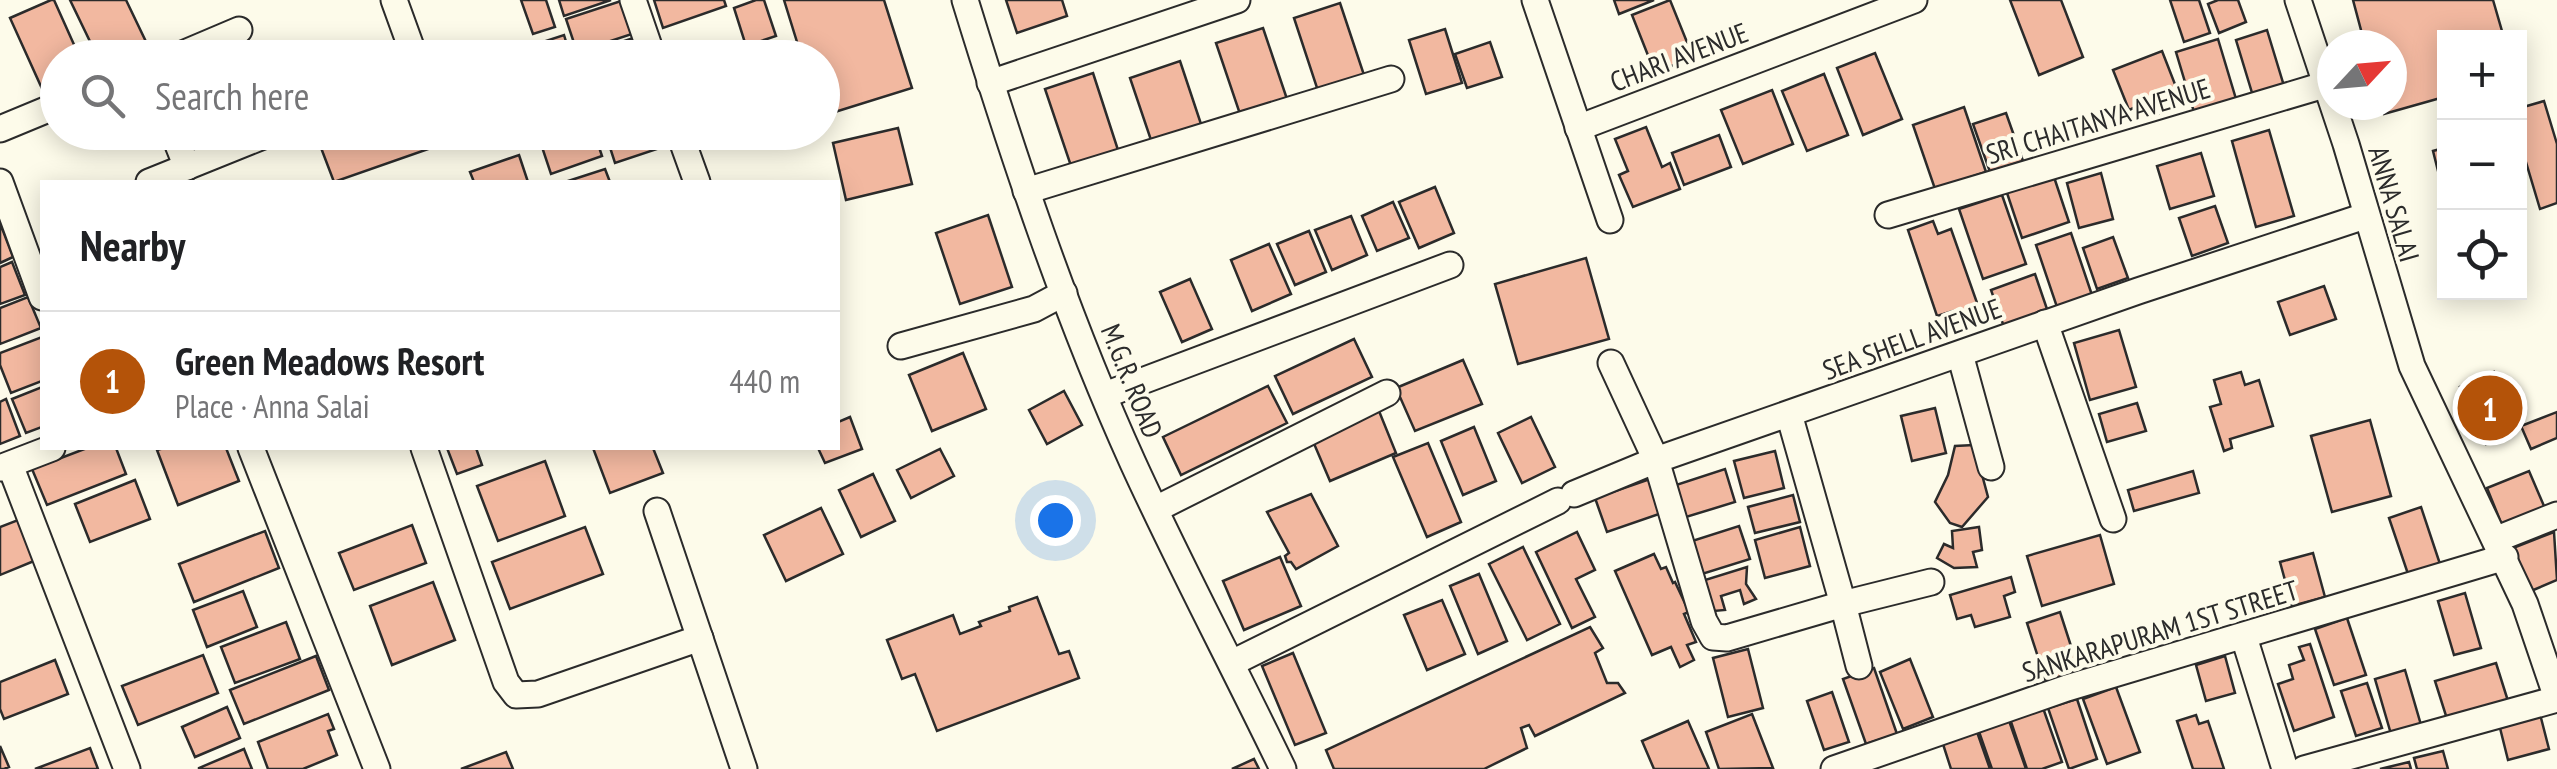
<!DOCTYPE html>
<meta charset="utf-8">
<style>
body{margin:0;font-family:"PT Sans Narrow",sans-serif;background:#f6f6f6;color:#202124}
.controls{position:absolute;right:30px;top:30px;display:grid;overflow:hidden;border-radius:0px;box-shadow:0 5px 25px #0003}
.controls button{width:90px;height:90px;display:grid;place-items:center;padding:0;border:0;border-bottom:2px solid #e0e0e0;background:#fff;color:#202124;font:50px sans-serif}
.compass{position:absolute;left:2317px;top:30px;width:90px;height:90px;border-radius:50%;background:#fff;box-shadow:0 5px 25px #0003;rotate:64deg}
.you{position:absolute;left:1055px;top:520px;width:35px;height:35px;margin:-25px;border:8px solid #fff;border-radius:50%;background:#1a73e8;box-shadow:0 0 0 15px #1a73e833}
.badge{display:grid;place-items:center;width:65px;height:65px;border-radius:50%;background:#b45309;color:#fff;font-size:32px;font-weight:700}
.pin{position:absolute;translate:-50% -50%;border:5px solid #fff;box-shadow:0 2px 10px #0006}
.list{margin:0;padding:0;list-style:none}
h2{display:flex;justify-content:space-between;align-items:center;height:130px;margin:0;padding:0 40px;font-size:42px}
h2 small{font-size:32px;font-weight:400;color:#757577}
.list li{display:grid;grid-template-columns:65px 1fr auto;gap:30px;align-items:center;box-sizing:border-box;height:140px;padding:0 40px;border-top:2px solid #e0e0e0}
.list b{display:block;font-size:38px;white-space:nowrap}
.list p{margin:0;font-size:32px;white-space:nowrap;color:#757577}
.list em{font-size:32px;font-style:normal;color:#757577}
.icon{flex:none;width:55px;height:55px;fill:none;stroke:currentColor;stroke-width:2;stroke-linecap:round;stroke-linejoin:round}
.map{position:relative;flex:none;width:2557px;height:769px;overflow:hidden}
.search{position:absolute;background:#fff;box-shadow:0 5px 25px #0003;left:40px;top:40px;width:800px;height:110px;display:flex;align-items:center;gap:25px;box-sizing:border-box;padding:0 35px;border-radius:55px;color:#757577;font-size:38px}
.panel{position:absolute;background:#fff;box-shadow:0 5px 25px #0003;left:40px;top:180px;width:800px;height:270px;border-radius:0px}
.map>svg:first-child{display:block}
.building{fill:#f2b8a0;stroke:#2b2b2b;stroke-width:2.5}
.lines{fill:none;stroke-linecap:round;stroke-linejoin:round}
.minor-casing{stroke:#2b2b2b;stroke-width:29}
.minor{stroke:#fdfbea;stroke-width:25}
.labels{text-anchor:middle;stroke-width:8;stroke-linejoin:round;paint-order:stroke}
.street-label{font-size:28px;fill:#2b2b2b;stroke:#fdfbea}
</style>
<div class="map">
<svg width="2557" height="769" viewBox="0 0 2557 769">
<rect width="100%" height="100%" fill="#fdfbea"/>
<g class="building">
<path d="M 51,0 L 54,0 L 80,58 L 58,58 L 58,87 L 44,93 L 10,18 Z"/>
<path d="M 70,0 L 126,0 L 149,48 L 129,58 L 98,58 Z"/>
<path d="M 521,0 L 546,0 L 555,27 L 533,34 Z"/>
<path d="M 559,0 L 611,0 L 564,16 Z"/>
<path d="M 654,0 L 724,0 L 726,6 L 663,28 Z"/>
<path d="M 756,0 L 764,0 L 776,36 L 746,46 L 734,8 Z"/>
<path d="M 784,0 L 884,0 L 912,88 L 822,116 L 822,58 L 802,58 Z"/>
<path d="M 1006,0 L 1062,0 L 1067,16 L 1017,33 Z"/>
<path d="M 1614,0 L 1654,0 L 1619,14 Z"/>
<path d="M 1670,0 L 1693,57 L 1655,73 L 1632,15 Z"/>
<path d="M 2010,0 L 2061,0 L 2083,57 L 2039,75 Z"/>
<path d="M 2170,0 L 2199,0 L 2210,33 L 2184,42 Z"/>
<path d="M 2218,0 L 2238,0 L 2246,22 L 2219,33 L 2208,4 Z"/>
<path d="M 2353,0 L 2493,0 L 2504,38 L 2444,38 L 2444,97 L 2384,114 L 2381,105 L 2392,105 L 2392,45 L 2365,45 Z"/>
<path d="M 621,1 L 632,34 L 577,52 L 566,19 Z"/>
<path d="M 1340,3 L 1365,78 L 1319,94 L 1294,18 Z"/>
<path d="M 1263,28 L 1288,102 L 1241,117 L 1216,43 Z"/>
<path d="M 1445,29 L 1462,83 L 1426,94 L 1409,40 Z"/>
<path d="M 2267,30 L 2284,86 L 2253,96 L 2236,40 Z"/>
<path d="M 564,35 L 571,58 L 517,58 L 515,51 Z"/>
<path d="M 633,38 L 640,58 L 580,58 L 579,56 Z"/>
<path d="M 2218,39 L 2236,99 L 2194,112 L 2176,52 Z"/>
<path d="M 1490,42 L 1502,77 L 1467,88 L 1455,54 Z"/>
<path d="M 2162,51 L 2178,92 L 2158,100 L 2163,112 L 2151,117 L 2145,103 L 2129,110 L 2113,70 Z"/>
<path d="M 1875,53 L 1902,119 L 1863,135 L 1837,68 Z"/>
<path d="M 1180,61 L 1203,130 L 1153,146 L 1130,78 Z"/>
<path d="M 1093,73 L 1118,150 L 1071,166 L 1045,89 Z"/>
<path d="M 1824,74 L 1848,135 L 1807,151 L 1782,91 Z"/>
<path d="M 1772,90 L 1793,144 L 1743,164 L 1721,110 Z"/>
<path d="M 2544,101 L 2557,144 L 2557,203 L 2540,209 L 2525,159 L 2520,161 L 2520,108 Z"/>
<path d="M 1964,107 L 1986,172 L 1935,189 L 1913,125 Z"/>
<path d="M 2006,113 L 2023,161 L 1990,172 L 1973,124 Z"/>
<path d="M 1646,127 L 1662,167 L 1670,163 L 1680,189 L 1633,207 L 1619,175 L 1628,171 L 1615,139 Z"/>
<path d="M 898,128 L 912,184 L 846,200 L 833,143 Z"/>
<path d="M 2269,130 L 2294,216 L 2256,227 L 2232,141 Z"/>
<path d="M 315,132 L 428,132 L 434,147 L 334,182 Z"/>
<path d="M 537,132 L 594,132 L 602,156 L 551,174 Z"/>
<path d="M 605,132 L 665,132 L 669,145 L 615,163 Z"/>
<path d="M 1719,135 L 1731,167 L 1684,185 L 1672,153 Z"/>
<path d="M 2444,148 L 2444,195 L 2433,151 Z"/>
<path d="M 2201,153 L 2214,196 L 2170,209 L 2157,166 Z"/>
<path d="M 519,155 L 528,182 L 474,182 L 470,172 Z"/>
<path d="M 605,169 L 610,182 L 565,182 Z"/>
<path d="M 2101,173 L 2113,219 L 2079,228 L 2067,183 Z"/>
<path d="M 2053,174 L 2069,222 L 2022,238 L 2006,190 Z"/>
<path d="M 1435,187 L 1454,233 L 1419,248 L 1399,202 Z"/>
<path d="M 2002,195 L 2026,264 L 1983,279 L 1959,209 Z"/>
<path d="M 1393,202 L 1409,238 L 1377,251 L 1362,216 Z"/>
<path d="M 2215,206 L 2228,243 L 2192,256 L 2179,218 Z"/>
<path d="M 988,215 L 1012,287 L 960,304 L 936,233 Z"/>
<path d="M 1351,216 L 1367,255 L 1332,270 L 1315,230 Z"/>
<path d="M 1933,221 L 1938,234 L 1951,229 L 1982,317 L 1958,325 L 1953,311 L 1937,316 L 1908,230 Z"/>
<path d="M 0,223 L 13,257 L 0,263 Z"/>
<path d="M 1309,231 L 1326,272 L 1295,285 L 1277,244 Z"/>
<path d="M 2071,233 L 2093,298 L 2058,310 L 2036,245 Z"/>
<path d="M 2113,237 L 2128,278 L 2097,289 L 2083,248 Z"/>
<path d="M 1269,244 L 1291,294 L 1252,311 L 1231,260 Z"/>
<path d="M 1586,258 L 1609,339 L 1518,364 L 1495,284 Z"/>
<path d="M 12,262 L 25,295 L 0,304 L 0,267 Z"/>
<path d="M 2035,274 L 2048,312 L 2004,327 L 1991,290 Z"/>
<path d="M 1190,279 L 1212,329 L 1182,342 L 1160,292 Z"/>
<path d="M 2324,286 L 2336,319 L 2290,335 L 2278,302 Z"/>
<path d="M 28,297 L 41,328 L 0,344 L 0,308 Z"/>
<path d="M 2119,330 L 2136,387 L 2090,400 L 2074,343 Z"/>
<path d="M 42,337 L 42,381 L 11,393 L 0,365 L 0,353 Z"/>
<path d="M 1354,339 L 1372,377 L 1293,414 L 1275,376 Z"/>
<path d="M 963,353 L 986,409 L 932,431 L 909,375 Z"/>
<path d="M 1463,360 L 1482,404 L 1415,431 L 1396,388 Z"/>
<path d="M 2241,372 L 2245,385 L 2259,380 L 2273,426 L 2230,439 L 2232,448 L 2224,451 L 2210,407 L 2221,404 L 2214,380 Z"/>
<path d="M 2494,372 L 2519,428 L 2486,444 L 2460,387 Z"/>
<path d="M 1268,386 L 1287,423 L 1181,475 L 1163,437 Z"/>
<path d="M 42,387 L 42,427 L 26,433 L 12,399 Z"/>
<path d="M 1064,391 L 1082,425 L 1047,444 L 1029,410 Z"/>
<path d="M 6,399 L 20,436 L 0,444 L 0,402 Z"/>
<path d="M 2137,403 L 2146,431 L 2107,442 L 2099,414 Z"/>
<path d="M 1935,408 L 1946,453 L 1912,461 L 1901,416 Z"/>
<path d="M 1379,411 L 1396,453 L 1330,481 L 1312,439 Z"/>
<path d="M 2557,412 L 2557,438 L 2531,449 L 2521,426 Z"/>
<path d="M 850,417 L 862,449 L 825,463 L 818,448 L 838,448 L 838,422 Z"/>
<path d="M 1531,417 L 1555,467 L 1522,483 L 1498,433 Z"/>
<path d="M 2370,420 L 2391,496 L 2332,512 L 2311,436 Z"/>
<path d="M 1474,427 L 1496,481 L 1463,495 L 1441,441 Z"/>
<path d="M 1428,443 L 1461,522 L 1427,537 L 1393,457 Z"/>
<path d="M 1974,445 L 1988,497 L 1962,527 L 1950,523 L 1935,502 L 1948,475 L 1955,446 Z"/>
<path d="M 87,448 L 116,448 L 126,474 L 47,505 L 32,469 Z"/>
<path d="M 164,448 L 226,448 L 239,481 L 178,505 L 157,450 Z"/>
<path d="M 447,448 L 476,448 L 482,465 L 457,474 Z"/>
<path d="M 593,448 L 653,448 L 663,473 L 610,493 Z"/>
<path d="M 940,449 L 954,476 L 911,498 L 897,470 Z"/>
<path d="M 1775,451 L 1784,488 L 1744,498 L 1734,461 Z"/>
<path d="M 545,461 L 565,516 L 498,541 L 477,486 Z"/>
<path d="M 1725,469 L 1735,502 L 1686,517 L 1676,485 Z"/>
<path d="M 2193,471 L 2199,493 L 2134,511 L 2128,490 Z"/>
<path d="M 2529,471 L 2547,513 L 2504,530 L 2487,488 Z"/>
<path d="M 873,474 L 895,521 L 861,537 L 839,490 Z"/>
<path d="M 1650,479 L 1662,513 L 1607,532 L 1595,498 Z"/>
<path d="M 135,480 L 150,519 L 90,542 L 75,504 Z"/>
<path d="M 1311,494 L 1338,546 L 1296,569 L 1291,562 L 1287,562 L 1285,556 L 1289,553 L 1267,512 Z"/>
<path d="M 1793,495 L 1800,522 L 1755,533 L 1748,507 Z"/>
<path d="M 2421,507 L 2440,564 L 2408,574 L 2389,518 Z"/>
<path d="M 821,508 L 843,554 L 786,581 L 764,535 Z"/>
<path d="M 18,520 L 34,561 L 0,575 L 0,527 Z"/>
<path d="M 412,525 L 426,563 L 354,590 L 339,553 Z"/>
<path d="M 1739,526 L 1750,559 L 1702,574 L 1692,541 Z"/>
<path d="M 585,527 L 603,574 L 510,609 L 492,562 Z"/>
<path d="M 1800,527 L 1810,566 L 1765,578 L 1755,540 Z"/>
<path d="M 1979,527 L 1982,550 L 1973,552 L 1977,567 L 1954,568 L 1937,558 L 1944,544 L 1953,548 L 1952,531 Z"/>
<path d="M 265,531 L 279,568 L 194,602 L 179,564 Z"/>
<path d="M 1577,532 L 1595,570 L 1576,579 L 1595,617 L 1572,628 L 1536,552 Z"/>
<path d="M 2554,532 L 2557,580 L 2531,591 L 2513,548 Z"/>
<path d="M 2100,535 L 2114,584 L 2042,606 L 2027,556 Z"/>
<path d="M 1523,547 L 1560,624 L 1527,640 L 1489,564 Z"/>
<path d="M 2313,553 L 2325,597 L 2292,606 L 2280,562 Z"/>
<path d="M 1654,554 L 1661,569 L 1666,567 L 1673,583 L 1675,582 L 1689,612 L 1684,614 L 1696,642 L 1687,645 L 1694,660 L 1680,667 L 1671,647 L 1652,655 L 1615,571 Z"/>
<path d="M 1280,557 L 1301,606 L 1244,630 L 1223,581 Z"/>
<path d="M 1747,567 L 1746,584 L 1756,599 L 1744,604 L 1740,590 L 1721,596 L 1725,610 L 1714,611 L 1705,580 Z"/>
<path d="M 1479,574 L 1507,641 L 1478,654 L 1450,586 Z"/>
<path d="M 2011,577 L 2015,592 L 2004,596 L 2010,617 L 1975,627 L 1971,615 L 1957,619 L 1950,595 Z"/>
<path d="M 433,582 L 455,640 L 392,665 L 370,606 Z"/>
<path d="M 243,591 L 257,627 L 207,647 L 193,610 Z"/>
<path d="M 2465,593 L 2481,648 L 2454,655 L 2438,601 Z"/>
<path d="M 1037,597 L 1059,654 L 1069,651 L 1079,678 L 937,731 L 915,674 L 902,679 L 887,640 L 953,615 L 960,634 L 981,626 L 979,622 L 1010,611 L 1009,607 Z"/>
<path d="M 1442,600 L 1465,654 L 1427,670 L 1404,615 Z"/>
<path d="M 2060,612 L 2080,674 L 2047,685 L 2027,623 Z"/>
<path d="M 2347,618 L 2366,675 L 2334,685 L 2315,629 Z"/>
<path d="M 286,622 L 300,659 L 235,683 L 221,647 Z"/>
<path d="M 1590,627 L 1603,648 L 1595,653 L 1607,683 L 1618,683 L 1625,693 L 1535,736 L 1529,725 L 1521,728 L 1527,748 L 1484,769 L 1334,769 L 1326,750 Z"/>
<path d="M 2310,644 L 2334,717 L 2294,731 L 2278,684 L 2293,679 L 2289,665 L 2304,660 L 2299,647 Z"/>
<path d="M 1748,649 L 1763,708 L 1728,717 L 1713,658 Z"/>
<path d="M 1293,653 L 1326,733 L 1295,745 L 1262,666 Z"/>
<path d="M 203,655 L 218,693 L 138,725 L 122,686 Z"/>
<path d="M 316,656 L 329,690 L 244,724 L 230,690 Z"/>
<path d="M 2225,656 L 2235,693 L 2206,701 L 2196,665 Z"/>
<path d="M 1910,659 L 1933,717 L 1903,729 L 1880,672 Z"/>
<path d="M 55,660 L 68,694 L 4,719 L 0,709 L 0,682 Z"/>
<path d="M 2496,663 L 2508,701 L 2447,719 L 2435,681 Z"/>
<path d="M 1874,668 L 1897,734 L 1866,744 L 1843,679 Z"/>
<path d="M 2405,670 L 2421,725 L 2391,734 L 2375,679 Z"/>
<path d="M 2367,683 L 2382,728 L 2356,736 L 2341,691 Z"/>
<path d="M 2116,687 L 2140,752 L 2107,764 L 2083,699 Z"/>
<path d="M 1832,692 L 1849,742 L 1824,750 L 1807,701 Z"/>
<path d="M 2077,699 L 2097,759 L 2069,769 L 2048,708 Z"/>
<path d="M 2042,705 L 2062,762 L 2042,769 L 2027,769 L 2009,716 Z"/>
<path d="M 227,707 L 240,738 L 195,757 L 182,727 Z"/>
<path d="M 328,714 L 334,729 L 328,731 L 337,755 L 303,769 L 268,769 L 258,742 Z"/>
<path d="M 1752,714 L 1773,768 L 1719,769 L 1706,732 Z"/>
<path d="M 2540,714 L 2549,749 L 2508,760 L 2499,724 Z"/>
<path d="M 2007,715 L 2026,769 L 1992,769 L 1977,726 Z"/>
<path d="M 2196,715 L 2199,724 L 2208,721 L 2224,769 L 2193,769 L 2177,721 Z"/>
<path d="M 1688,721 L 1709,769 L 1654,769 L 1642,741 Z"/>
<path d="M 1976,729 L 1990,769 L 1951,769 L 1942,741 Z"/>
<path d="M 0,746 L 9,767 L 4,769 L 0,769 Z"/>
<path d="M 90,748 L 98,769 L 35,769 Z"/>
<path d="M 244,749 L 252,769 L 199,769 L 199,768 Z"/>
<path d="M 2443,751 L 2448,769 L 2417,769 L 2414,758 Z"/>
<path d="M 506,752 L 513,769 L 461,769 Z"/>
<path d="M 1254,759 L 1259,769 L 1232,769 Z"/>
<path d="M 2409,762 L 2411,769 L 2380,769 Z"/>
</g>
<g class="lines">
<defs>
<g id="minor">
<path d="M 394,0 L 415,58"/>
<path d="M 633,0 L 653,58"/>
<path d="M 965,0 C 1013,156 1065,313 1133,463 C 1180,566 1234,667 1283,769"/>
<path d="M 1535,0 L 1610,220"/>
<path d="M 2298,0 L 2346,144 L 2412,366 L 2525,604 L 2557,698"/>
<path d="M 173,58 L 239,30"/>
<path d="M 990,83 L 1237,0"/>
<path d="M 1578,128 L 1914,0"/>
<path d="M 0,129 L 58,105"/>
<path d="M 173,132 L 187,167"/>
<path d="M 679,132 L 697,182"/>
<path d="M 0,182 L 42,297"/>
<path d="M 149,182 L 273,132"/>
<path d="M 1026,191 L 1391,79"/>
<path d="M 1888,215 L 2324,85"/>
<path d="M 2045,323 L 2113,519"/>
<path d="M 901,346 L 1034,309 L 1064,293"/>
<path d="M 1960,354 L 1991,467"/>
<path d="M 1105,395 L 1450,265"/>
<path d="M 1789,414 L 1843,604 L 1727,638 L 1713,637 L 1704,621 L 1656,460 L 2138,291 L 2365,216"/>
<path d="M 251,448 L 377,769"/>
<path d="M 424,448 L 506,682 L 516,695 L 538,694 L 700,638"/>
<path d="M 10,465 L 127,769"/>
<path d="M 0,468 L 52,448"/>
<path d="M 1574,494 L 1656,460 L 1611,363"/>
<path d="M 1156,509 L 1387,393"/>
<path d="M 657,511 L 744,769"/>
<path d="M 2497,539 L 2557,515"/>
<path d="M 2244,637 L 2285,769"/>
<path d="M 1232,663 L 1558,501"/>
<path d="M 1859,666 L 1843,604 L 1931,582"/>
<path d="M 1834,769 L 2067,688 L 2505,557"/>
<path d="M 2304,769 L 2557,699"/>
</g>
</defs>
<use href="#minor" class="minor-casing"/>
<use href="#minor" class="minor"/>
</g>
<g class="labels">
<g class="street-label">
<text transform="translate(1679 57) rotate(-21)" y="10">CHARI AVENUE</text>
<text transform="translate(2098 121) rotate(-17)" y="10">SRI CHAITANYA AVENUE</text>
<text transform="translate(2394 204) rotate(74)" y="10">ANNA SALAI</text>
<text transform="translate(1912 339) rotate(-20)" y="10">SEA SHELL AVENUE</text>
<text transform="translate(1132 381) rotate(68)" y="10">M.G.R. ROAD</text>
<text transform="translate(2160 631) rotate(-17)" y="10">SANKARAPURAM 1ST STREET</text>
</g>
</g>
</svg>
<div class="controls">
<button>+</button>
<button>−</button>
<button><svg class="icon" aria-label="locate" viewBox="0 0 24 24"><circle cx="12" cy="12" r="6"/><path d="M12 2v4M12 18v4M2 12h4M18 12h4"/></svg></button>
</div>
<svg class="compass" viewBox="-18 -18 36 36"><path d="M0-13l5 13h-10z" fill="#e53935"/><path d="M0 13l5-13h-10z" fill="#757577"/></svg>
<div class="you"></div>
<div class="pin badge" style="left:2490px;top:408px">1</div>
<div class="search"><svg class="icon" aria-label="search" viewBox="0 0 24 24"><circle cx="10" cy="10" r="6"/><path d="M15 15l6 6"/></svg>Search here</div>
<section class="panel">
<h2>Nearby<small></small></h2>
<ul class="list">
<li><span class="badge">1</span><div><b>Green Meadows Resort</b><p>Place · Anna Salai</p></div><em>440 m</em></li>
</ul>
</section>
</div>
